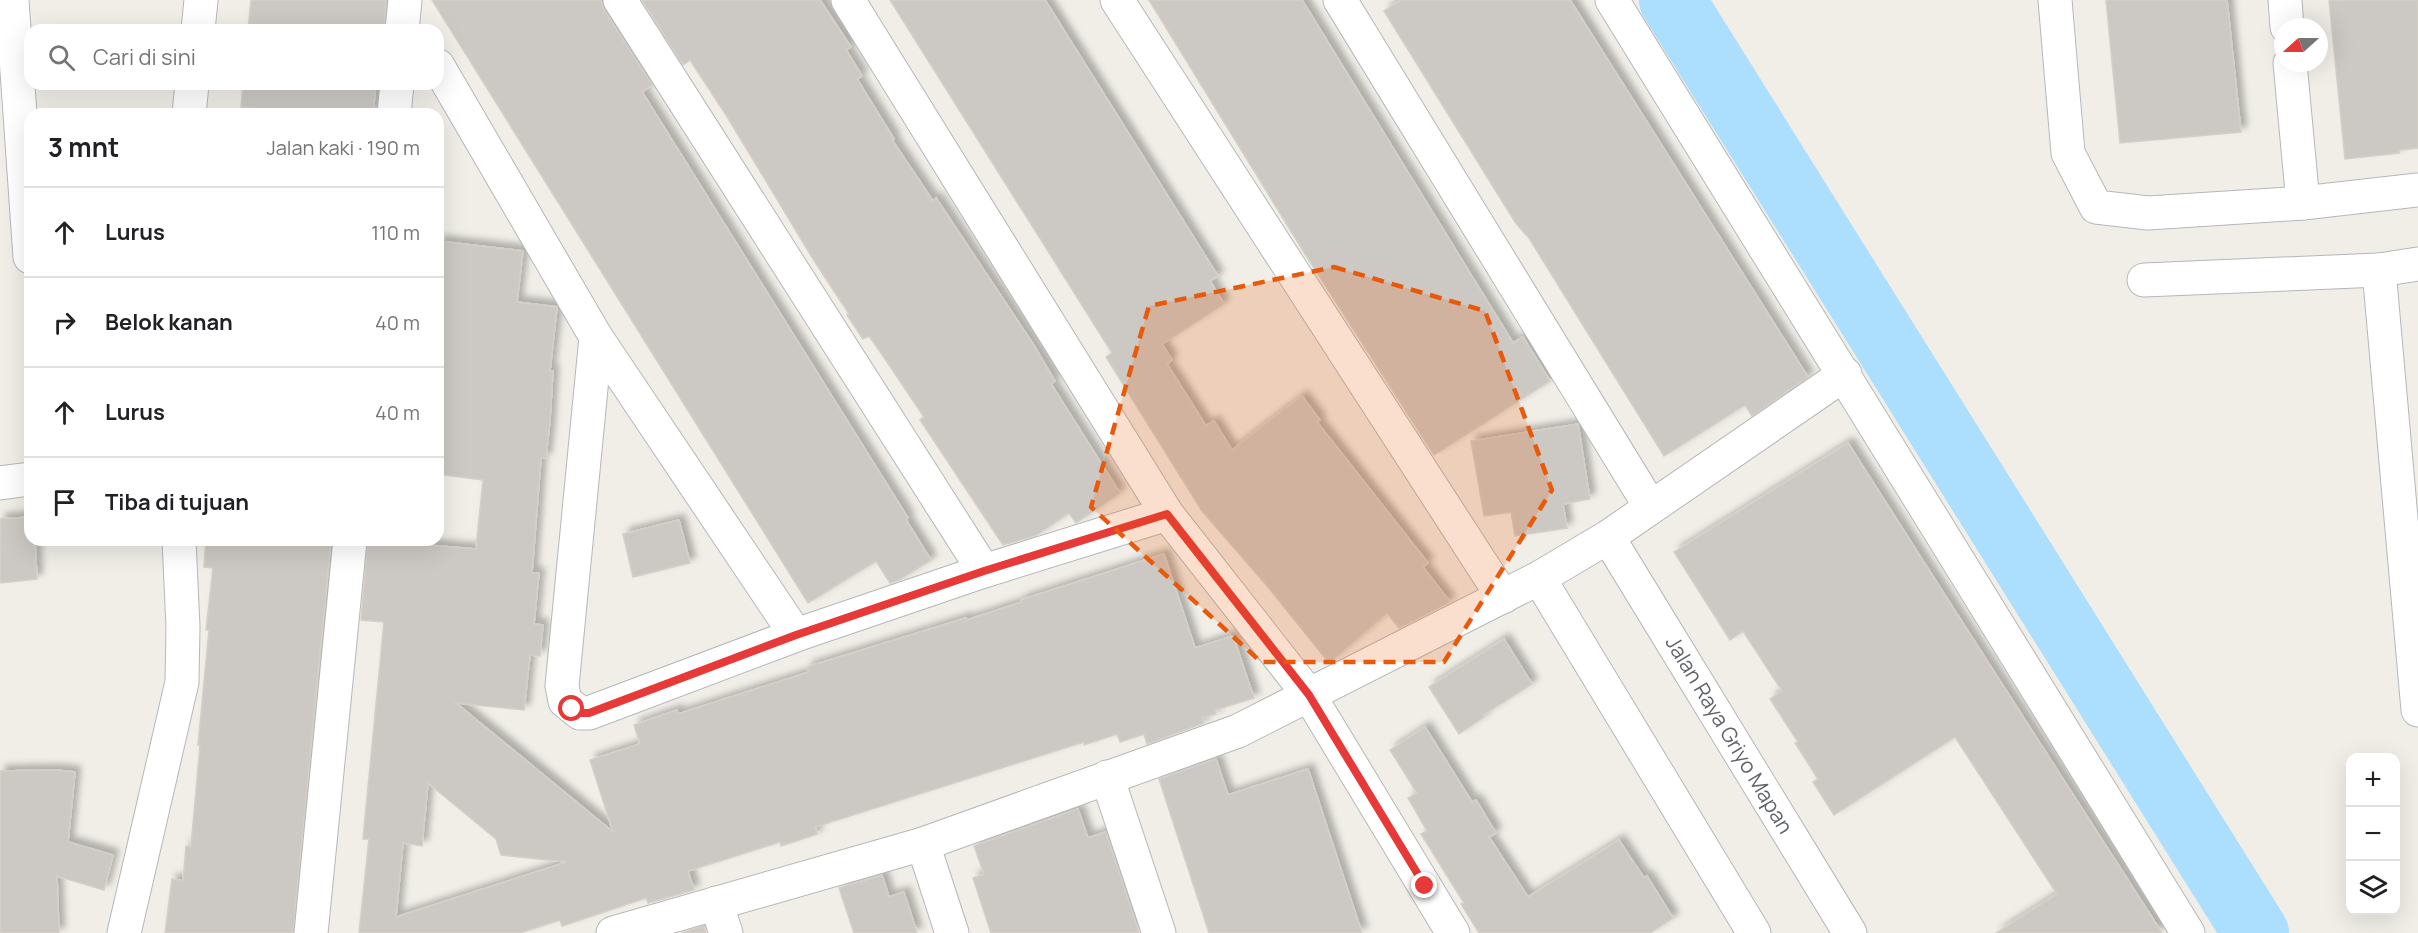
<!DOCTYPE html>
<html lang="id">
<meta charset="utf-8">
<style>
body{margin:0;font-family:Manrope,sans-serif;background:#f2f2f2;color:#202124}
.controls{position:absolute;right:18px;bottom:18px;display:grid;overflow:hidden;border-radius:12px;box-shadow:0 6px 24px #0002}
.controls button{width:54px;height:54px;display:grid;place-items:center;padding:0;border:0;border-bottom:2px solid #e0e0e0;background:#fff;color:#202124;font:30px sans-serif}
.compass{position:absolute;left:2274px;top:18px;width:54px;height:54px;border-radius:50%;background:#fff;box-shadow:0 6px 24px #0002;rotate:249deg}
.stop{position:absolute;width:18px;height:18px;margin:-14px;border:4px solid #e63938;border-radius:50%;background:#fff}
.stop.end{background:#e63938;border-color:#fff;box-shadow:0 2px 6px #0008}
.list{margin:0;padding:0;list-style:none}
h2{display:flex;justify-content:space-between;align-items:center;height:78px;margin:0;padding:0 24px;font-size:26px}
h2 small{font-size:20px;font-weight:400;color:#757577}
.list li{display:grid;grid-template-columns:39px 1fr auto;gap:18px;align-items:center;box-sizing:border-box;height:90px;padding:0 24px;border-top:2px solid #e0e0e0}
.list b{display:block;font-size:22px;white-space:nowrap}
.list em{font-size:20px;font-style:normal;color:#757577}
.icon{flex:none;width:33px;height:33px;fill:none;stroke:currentColor;stroke-width:2;stroke-linecap:round;stroke-linejoin:round}
.map{position:relative;flex:none;width:2418px;height:933px;overflow:hidden}
.search{position:absolute;background:#fff;box-shadow:0 6px 24px #0002;left:24px;top:24px;width:420px;height:66px;display:flex;align-items:center;gap:15px;box-sizing:border-box;padding:0 21px;border-radius:18px;color:#757577;font-size:22px}
.panel{position:absolute;background:#fff;box-shadow:0 6px 24px #0002;left:24px;top:108px;width:420px;height:438px;border-radius:18px}
.map>svg:first-child{display:block}
.lines{fill:none;stroke-linecap:round;stroke-linejoin:round}
.river{stroke:#abdffd;stroke-width:66}
.building{fill:#ccc9c4;stroke:#d5cfc6;stroke-width:1.5;fill-rule:evenodd;filter:url(#shadow)}
.minor-casing{stroke:#b4b8bb;stroke-width:35}
.minor{stroke:#fff;stroke-width:33}
.route{stroke:#e63938;stroke-width:8}
.marked{fill:#e8590c;fill-opacity:0.2;stroke:#e8590c;stroke-width:4.5;stroke-dasharray:12 8;stroke-linejoin:round}
.labels{text-anchor:middle;stroke-width:4.5;stroke-linejoin:round;paint-order:stroke}
.street-label{font-size:21px;fill:#5f6367;stroke:#fff}
</style>
<div class="map">
<svg width="2418" height="933" viewBox="0 0 2418 933">
<defs>
<filter id="shadow"><feDropShadow dx="5.5" dy="-5.5" stdDeviation="3" flood-color="#0004"/></filter>
</defs>
<rect width="100%" height="100%" fill="#f0eee7"/>
<g class="lines">
<path class="river" d="M 1672,0 L 2256,933"/>
</g>
<g class="building">
<path d="M 251,0 L 386,0 L 384,30 L 248,30 Z"/>
<path d="M 432,0 L 601,0 L 604,10 L 652,85 L 642,92 L 908,518 L 906,520 L 931,560 L 899,580 L 890,583 L 876,561 L 808,603 Z"/>
<path d="M 642,0 L 820,0 L 851,47 L 846,50 L 862,76 L 857,79 L 894,139 L 892,140 L 933,201 L 936,198 L 1033,344 L 1055,381 L 1051,384 L 1120,493 L 1076,523 L 1069,513 L 1035,536 L 1003,545 L 920,420 L 924,417 L 883,356 L 869,336 L 863,339 L 847,315 L 849,314 L 813,259 L 726,115 L 690,60 L 683,65 Z"/>
<path d="M 890,0 L 1045,0 L 1218,276 L 1210,281 L 1224,304 L 1162,344 L 1172,360 L 1167,364 L 1206,426 L 1214,421 L 1232,450 L 1302,396 L 1320,420 L 1317,422 L 1428,563 L 1423,567 L 1450,602 L 1399,628 L 1387,613 L 1329,663 L 1268,587 L 1202,511 L 1106,357 L 1112,353 Z"/>
<path d="M 1149,0 L 1302,0 L 1513,343 L 1523,337 L 1550,381 L 1434,455 L 1305,254 Z"/>
<path d="M 1401,0 L 1570,0 L 1808,377 L 1752,416 L 1745,405 L 1664,456 L 1527,235 L 1526,235 L 1515,222 L 1384,11 Z"/>
<path d="M 2106,0 L 2227,0 L 2241,132 L 2120,143 Z"/>
<path d="M 2329,0 L 2418,0 L 2418,148 L 2399,150 L 2399,153 L 2345,159 Z"/>
<path d="M 243,84 L 376,84 L 373,114 L 308,114 L 241,107 Z"/>
<path d="M 438,241 L 523,251 L 517,302 L 557,307 L 550,371 L 553,371 L 550,420 L 546,458 L 541,458 L 532,573 L 539,573 L 534,624 L 543,625 L 540,656 L 530,655 L 524,710 L 456,703 L 613,832 L 590,760 L 640,744 L 634,725 L 677,710 L 678,714 L 809,672 L 807,667 L 966,618 L 967,620 L 1022,602 L 1021,600 L 1164,554 L 1195,648 L 1233,636 L 1254,698 L 1215,710 L 1216,714 L 1202,718 L 1204,723 L 1147,744 L 1144,734 L 1120,742 L 1117,734 L 1084,745 L 1084,742 L 815,827 L 817,834 L 781,846 L 780,842 L 688,871 L 694,890 L 648,903 L 646,898 L 562,926 L 560,920 L 520,933 L 359,933 L 369,839 L 363,839 L 384,622 L 361,620 L 368,540 L 476,549 L 483,480 L 438,474 ZM 428,783 L 496,839 L 501,855 L 567,862 L 396,917 L 403,843 L 422,846 Z"/>
<path d="M 1578,424 L 1590,499 L 1563,504 L 1567,528 L 1515,536 L 1511,512 L 1484,516 L 1471,441 Z"/>
<path d="M 1848,443 L 1948,600 L 2162,933 L 1996,933 L 2057,894 L 1955,737 L 1834,815 L 1813,782 L 1818,779 L 1795,743 L 1798,742 L 1770,699 L 1782,691 L 1743,631 L 1730,640 L 1674,552 Z"/>
<path d="M 30,517 L 30,540 L 35,540 L 37,579 L 0,583 L 0,519 Z"/>
<path d="M 679,520 L 690,563 L 633,577 L 623,534 Z"/>
<path d="M 206,540 L 331,540 L 293,933 L 165,933 L 172,879 L 183,881 L 186,846 L 191,846 L 200,746 L 198,745 L 209,630 L 206,630 L 213,568 L 204,567 Z"/>
<path d="M 1504,639 L 1532,684 L 1483,715 L 1484,717 L 1459,734 L 1429,687 Z"/>
<path d="M 1425,727 L 1472,802 L 1476,800 L 1496,833 L 1489,837 L 1528,897 L 1619,840 L 1644,878 L 1647,876 L 1673,918 L 1650,933 L 1479,933 L 1461,904 L 1464,903 L 1421,834 L 1427,831 L 1408,798 L 1417,793 L 1390,750 Z"/>
<path d="M 1216,759 L 1228,795 L 1308,769 L 1362,933 L 1209,933 L 1159,779 Z"/>
<path d="M 56,770 L 75,772 L 68,842 L 113,855 L 104,890 L 57,876 L 59,933 L 0,933 L 0,771 Z"/>
<path d="M 1078,809 L 1088,838 L 1106,832 L 1139,933 L 991,933 L 973,878 L 984,874 L 974,846 Z"/>
<path d="M 882,875 L 889,897 L 904,892 L 917,933 L 854,933 L 839,888 Z"/>
<path d="M 704,926 L 706,933 L 681,933 Z"/>
</g>
<g class="lines">
<defs>
<g id="minor">
<path d="M 12,0 L 30,257"/>
<path d="M 620,0 L 984,571"/>
<path d="M 848,0 L 1167,514 L 1309,695 L 1453,933"/>
<path d="M 1117,0 L 1503,597"/>
<path d="M 1340,0 L 1650,506"/>
<path d="M 1612,0 L 2188,933"/>
<path d="M 2055,0 L 2068,153 L 2096,207 L 2148,213 L 2303,203 L 2418,190"/>
<path d="M 2285,0 L 2287,27"/>
<path d="M 198,30 L 201,0"/>
<path d="M 402,30 L 405,0"/>
<path d="M 2290,63 L 2303,203"/>
<path d="M 438,66 L 596,337 L 796,635"/>
<path d="M 189,114 L 192,84"/>
<path d="M 394,114 L 397,84"/>
<path d="M 2379,270 L 2418,710"/>
<path d="M 2144,280 L 2379,270 L 2418,264"/>
<path d="M 596,337 L 562,686 L 565,701 L 580,713 L 589,713 L 796,635 L 984,571 L 1167,514"/>
<path d="M 0,483 L 30,479"/>
<path d="M 1608,537 L 1850,933"/>
<path d="M 1539,578 L 1754,933"/>
<path d="M 1107,777 L 1159,933"/>
<path d="M 923,844 L 952,933"/>
<path d="M 716,903 L 726,933"/>
<path d="M 124,933 L 182,682 L 183,627 L 179,540"/>
<path d="M 311,933 L 350,540"/>
<path d="M 613,933 L 923,844 L 1238,731 L 1539,578 L 1608,537 L 1845,374"/>
</g>
</defs>
<use href="#minor" class="minor-casing"/>
<use href="#minor" class="minor"/>
</g>
<g class="lines">
<path class="route" d="M 572,709 L 580,713 L 589,713 L 796,635 L 984,571 L 1167,514 L 1309,695 L 1425,886"/>
</g>
<path class="marked" d="M 1334,267 L 1485,311 L 1552,490 L 1444,662 L 1261,662 L 1091,507 L 1149,306 Z"/>
<g class="labels">
<g class="street-label">
<text transform="translate(1729 735) rotate(59)" y="7">Jalan Raya Griyo Mapan</text>
</g>
</g>
</svg>
<div class="controls">
<button>+</button>
<button>−</button>
<button><svg class="icon" aria-label="layers" viewBox="0 0 24 24"><path d="M12 4l9 5-9 5-9-5zM3 14l9 5 9-5"/></svg></button>
</div>
<svg class="compass" viewBox="-18 -18 36 36"><path d="M0-13l5 13h-10z" fill="#e53935"/><path d="M0 13l5-13h-10z" fill="#757577"/></svg>
<div class="stop" style="left:572px;top:709px"></div>
<div class="stop end" style="left:1425px;top:886px"></div>
<div class="search"><svg class="icon" aria-label="search" viewBox="0 0 24 24"><circle cx="10" cy="10" r="6"/><path d="M15 15l6 6"/></svg>Cari di sini</div>
<section class="panel">
<h2>3 mnt<small>Jalan kaki · 190 m</small></h2>
<ul class="list">
<li><svg class="icon" aria-label="ahead" viewBox="0 0 24 24"><path d="M12 20V5M6 11l6-6 6 6"/></svg><div><b>Lurus</b></div><em>110 m</em></li>
<li><svg class="icon" aria-label="right" viewBox="0 0 24 24"><path d="M7 20v-9h11M14 6l5 5-5 5"/></svg><div><b>Belok kanan</b></div><em>40 m</em></li>
<li><svg class="icon" aria-label="ahead" viewBox="0 0 24 24"><path d="M12 20V5M6 11l6-6 6 6"/></svg><div><b>Lurus</b></div><em>40 m</em></li>
<li><svg class="icon" aria-label="arrive" viewBox="0 0 24 24"><path d="M6 21V4h12l-3 4 3 4H6"/></svg><div><b>Tiba di tujuan</b></div></li>
</ul>
</section>
</div>
